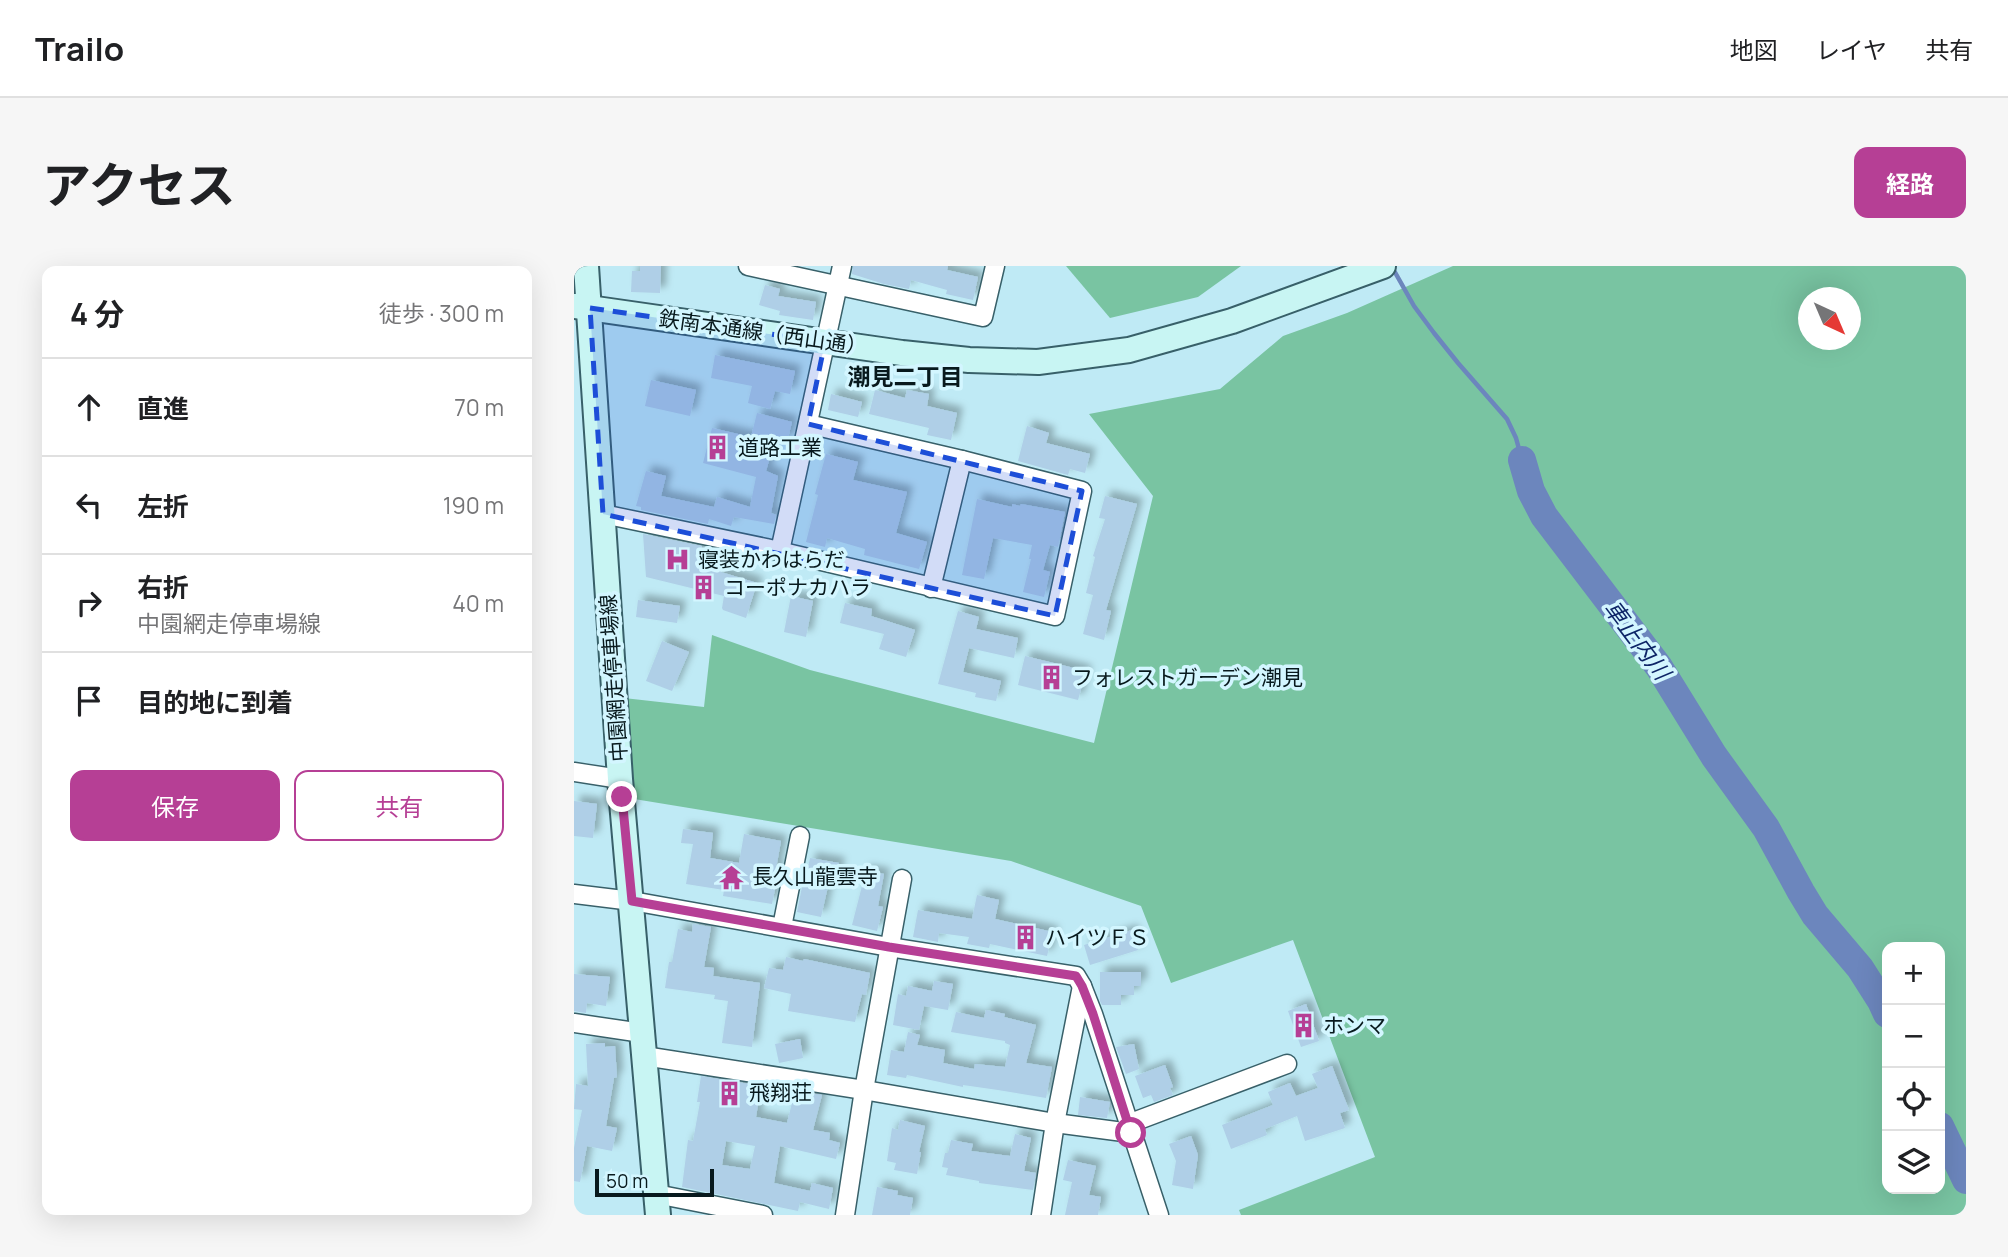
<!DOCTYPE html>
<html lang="ja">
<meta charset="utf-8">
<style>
body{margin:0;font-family:Manrope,"Noto Sans JP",sans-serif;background:#f6f6f6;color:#202124}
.controls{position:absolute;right:21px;bottom:21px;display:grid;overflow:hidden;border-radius:14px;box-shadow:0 7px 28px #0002}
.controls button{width:63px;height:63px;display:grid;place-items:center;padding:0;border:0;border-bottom:2px solid #e0e0e0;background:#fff;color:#202124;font:35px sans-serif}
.compass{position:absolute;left:1224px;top:21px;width:63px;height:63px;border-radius:50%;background:#fff;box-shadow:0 7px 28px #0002;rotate:136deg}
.scale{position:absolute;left:21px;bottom:18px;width:119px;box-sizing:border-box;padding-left:7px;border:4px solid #08191d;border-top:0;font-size:19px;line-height:24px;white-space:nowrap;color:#08191d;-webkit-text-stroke:5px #d3f6ff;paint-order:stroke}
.stop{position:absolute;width:21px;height:21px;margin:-16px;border:5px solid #b63f95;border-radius:50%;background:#fff}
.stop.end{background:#b63f95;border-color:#fff;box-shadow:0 2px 7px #0008}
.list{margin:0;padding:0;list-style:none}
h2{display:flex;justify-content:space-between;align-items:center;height:91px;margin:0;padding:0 28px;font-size:30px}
h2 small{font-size:23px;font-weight:400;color:#757577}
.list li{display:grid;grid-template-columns:46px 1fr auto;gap:21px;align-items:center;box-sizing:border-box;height:98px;padding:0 28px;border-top:2px solid #e0e0e0}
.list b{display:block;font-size:26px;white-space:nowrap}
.list p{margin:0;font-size:23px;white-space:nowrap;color:#757577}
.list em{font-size:23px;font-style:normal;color:#757577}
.actions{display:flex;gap:14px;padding:21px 28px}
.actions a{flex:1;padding:16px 0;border:2px solid #b63f95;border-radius:14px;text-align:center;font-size:24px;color:#b63f95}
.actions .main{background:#b63f95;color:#fff}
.icon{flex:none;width:38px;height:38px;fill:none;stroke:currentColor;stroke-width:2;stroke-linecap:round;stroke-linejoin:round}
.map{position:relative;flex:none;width:1392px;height:949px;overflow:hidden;border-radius:14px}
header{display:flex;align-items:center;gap:42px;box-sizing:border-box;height:98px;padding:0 35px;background:#fff;border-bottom:2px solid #e0e0e0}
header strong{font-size:33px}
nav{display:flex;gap:38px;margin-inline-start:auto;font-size:24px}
.intro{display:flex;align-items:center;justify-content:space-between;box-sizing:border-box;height:168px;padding:0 42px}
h1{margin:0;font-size:49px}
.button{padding:18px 32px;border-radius:14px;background:#b63f95;color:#fff;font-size:24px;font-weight:700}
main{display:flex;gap:42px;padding:0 42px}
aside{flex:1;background:#fff;border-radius:14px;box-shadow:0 7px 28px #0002}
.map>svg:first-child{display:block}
.forest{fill:#79c4a2;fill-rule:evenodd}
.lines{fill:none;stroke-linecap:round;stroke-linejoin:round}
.stream{stroke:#6c86bd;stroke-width:4.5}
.river{stroke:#6c86bd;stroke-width:28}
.building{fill:#afcfe7;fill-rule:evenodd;filter:url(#shadow)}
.street-casing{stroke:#386069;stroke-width:21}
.secondary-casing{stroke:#386069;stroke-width:28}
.street{stroke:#fff;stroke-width:18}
.secondary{stroke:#c8f5f3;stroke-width:24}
.route{stroke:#b63f95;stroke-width:9}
.marked{fill:#1d4ed8;fill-opacity:0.2;stroke:#1d4ed8;stroke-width:5;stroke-dasharray:14 9;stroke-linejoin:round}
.labels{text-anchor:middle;stroke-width:7;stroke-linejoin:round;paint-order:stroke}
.street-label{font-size:21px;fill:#08191d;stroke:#d3f6ff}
.poi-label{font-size:21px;fill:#08191d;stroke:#d3f6ff;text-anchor:start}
.neighbourhood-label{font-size:23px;font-weight:bold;fill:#08191d;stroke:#d3f6ff}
.water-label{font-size:23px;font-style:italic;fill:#0e2567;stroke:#d3f6ff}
</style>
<header>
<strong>Trailo</strong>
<nav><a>地図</a><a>レイヤ</a><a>共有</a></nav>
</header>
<div class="intro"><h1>アクセス</h1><a class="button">経路</a></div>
<main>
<aside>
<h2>4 分<small>徒歩 · 300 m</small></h2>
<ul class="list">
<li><svg class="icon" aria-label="ahead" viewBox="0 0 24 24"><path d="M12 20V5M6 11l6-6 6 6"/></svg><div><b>直進</b></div><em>70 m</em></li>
<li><svg class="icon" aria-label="left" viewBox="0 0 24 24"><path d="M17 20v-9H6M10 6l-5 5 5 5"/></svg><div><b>左折</b></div><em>190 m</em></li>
<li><svg class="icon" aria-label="right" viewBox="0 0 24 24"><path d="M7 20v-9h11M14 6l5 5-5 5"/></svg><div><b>右折</b><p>中園網走停車場線</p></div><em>40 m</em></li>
<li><svg class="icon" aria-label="arrive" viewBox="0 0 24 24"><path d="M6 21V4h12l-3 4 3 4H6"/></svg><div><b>目的地に到着</b></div></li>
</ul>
<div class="actions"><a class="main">保存</a><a>共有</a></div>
</aside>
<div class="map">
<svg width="1392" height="949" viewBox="0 0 1392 949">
<defs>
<filter id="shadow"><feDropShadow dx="6" dy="-6" stdDeviation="3.5" flood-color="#0004"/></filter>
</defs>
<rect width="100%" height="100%" fill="#bfeaf5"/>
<g class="forest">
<path d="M 492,0 L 667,0 L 624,31 L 536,52 Z"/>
<path d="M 879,0 L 1392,0 L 1392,949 L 667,949 L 665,944 L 801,891 L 719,674 L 597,717 L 567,640 L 437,595 L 48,531 L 41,431 L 130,441 L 138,369 L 236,404 L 520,477 L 579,230 L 515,148 L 646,123 L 709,70 L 773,47 ZM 1234,32 L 1276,32 L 1276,74 L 1234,74 ZM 1313,681 L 1366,681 L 1366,923 L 1313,923 Z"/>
</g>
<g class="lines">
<path class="stream" d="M 818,1 L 840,40 L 860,67 L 884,97 L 933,153 L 942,172 L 948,194"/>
<g class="river">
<path d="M 948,194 L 957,225 L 970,250 L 1085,401 L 1140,490 L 1192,562 L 1227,626 L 1241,649 L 1286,702 L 1307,735 L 1313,748"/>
<path d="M 1366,860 L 1392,914"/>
</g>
</g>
<g class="building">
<path d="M 66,0 L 87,0 L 86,27 L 57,26 L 58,5 L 66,5 Z"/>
<path d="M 279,0 L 374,0 L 373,4 L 404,11 L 399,34 L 372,28 L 373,24 L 337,14 L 335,23 L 310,18 L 278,8 Z"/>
<path d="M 191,19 L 206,23 L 204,30 L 242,36 L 239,54 L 205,49 L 206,45 L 185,39 Z"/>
<path d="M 141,89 L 221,105 L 216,128 L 201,125 L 196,143 L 174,137 L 178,120 L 137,112 Z"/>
<path d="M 77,114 L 122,124 L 116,150 L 71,140 Z"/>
<path d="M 301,124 L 331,132 L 333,124 L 355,128 L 353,140 L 383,147 L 377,174 L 353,169 L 355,162 L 295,148 Z"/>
<path d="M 257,128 L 288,136 L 284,151 L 254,144 Z"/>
<path d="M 183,147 L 218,156 L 213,176 L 201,174 L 192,205 L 204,210 L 197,247 L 202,249 L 200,258 L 160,251 L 157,260 L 135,253 L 134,258 L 67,244 L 67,241 L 62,240 L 72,205 L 92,210 L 87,230 L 140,241 L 143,231 L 176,241 L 182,211 L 129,197 L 138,162 L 177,171 Z"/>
<path d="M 453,160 L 475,167 L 472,177 L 516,188 L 511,207 L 496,203 L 494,209 L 444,195 Z"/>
<path d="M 252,188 L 284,196 L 279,214 L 333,226 L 322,267 L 353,276 L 345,303 L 290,289 L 291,283 L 253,272 L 251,281 L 232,276 L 244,229 L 241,228 Z"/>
<path d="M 531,230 L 563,238 L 532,344 L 537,345 L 530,374 L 509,368 L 519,329 L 512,327 L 521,291 L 519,290 L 531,253 L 525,252 Z"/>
<path d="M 403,233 L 438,241 L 438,238 L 446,240 L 447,238 L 491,246 L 484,281 L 476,279 L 469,304 L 476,306 L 470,331 L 449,326 L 457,293 L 455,293 L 458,279 L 419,272 L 410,313 L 388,309 Z"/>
<path d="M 69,268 L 128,280 L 126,291 L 150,298 L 147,306 L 183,317 L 172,352 L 149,344 L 148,342 L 150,330 L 72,311 Z"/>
<path d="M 217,330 L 239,335 L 232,371 L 210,366 Z"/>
<path d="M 64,334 L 106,340 L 103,357 L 62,351 Z"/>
<path d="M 271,337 L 298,343 L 297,350 L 341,364 L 332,391 L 305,383 L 310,368 L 266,357 Z"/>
<path d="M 384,345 L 405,351 L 402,363 L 444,372 L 440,392 L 395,382 L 389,406 L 427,415 L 422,435 L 401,431 L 402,427 L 364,418 Z"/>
<path d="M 88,375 L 115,386 L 98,425 L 72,415 Z"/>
<path d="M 451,390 L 512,405 L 504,434 L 444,419 Z"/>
<path d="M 0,535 L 23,538 L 19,572 L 0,570 Z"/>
<path d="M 109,563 L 139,567 L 136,592 L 165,597 L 170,568 L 207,575 L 202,603 L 205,603 L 198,638 L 149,630 L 150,624 L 112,618 L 119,578 L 107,577 Z"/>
<path d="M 236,592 L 265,597 L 261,617 L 255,616 L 247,651 L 223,646 L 229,616 L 231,617 Z"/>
<path d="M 290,604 L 310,608 L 304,640 L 309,641 L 303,665 L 278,659 L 288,620 Z"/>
<path d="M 403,629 L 425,634 L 421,653 L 479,666 L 473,690 L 416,678 L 415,682 L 393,678 L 395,671 L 365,667 L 364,676 L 339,671 L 344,644 L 398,653 Z"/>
<path d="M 119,658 L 137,661 L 130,701 L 140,702 L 139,710 L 186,717 L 178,781 L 148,777 L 154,735 L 140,733 L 141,729 L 91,722 L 95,696 L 98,696 L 104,663 L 118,666 Z"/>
<path d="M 558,664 L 564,684 L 516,699 L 510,679 Z"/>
<path d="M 212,691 L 229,695 L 230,693 L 296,707 L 292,729 L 288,728 L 281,756 L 214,745 L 217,728 L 190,722 L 195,702 L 209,704 Z"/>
<path d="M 526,706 L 567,706 L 567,720 L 560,720 L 560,729 L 547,729 L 547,739 L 528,739 L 526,735 Z"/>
<path d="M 0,708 L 36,711 L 32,740 L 13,737 L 12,747 L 0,745 Z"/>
<path d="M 360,715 L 379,718 L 374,744 L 350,740 L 345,764 L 319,759 L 324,728 L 332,730 L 334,720 L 358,725 Z"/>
<path d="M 732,738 L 745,775 L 727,781 L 714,745 Z"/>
<path d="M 412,744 L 431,748 L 430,751 L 462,759 L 452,797 L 478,801 L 472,832 L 424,824 L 389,819 L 389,821 L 333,809 L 332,812 L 313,809 L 317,784 L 330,786 L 334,766 L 346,769 L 343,779 L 371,784 L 369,797 L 400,803 L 401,798 L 431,801 L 436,779 L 431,777 L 431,775 L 377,766 L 382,746 L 410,752 Z"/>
<path d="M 226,773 L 229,792 L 205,797 L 201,778 Z"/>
<path d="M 31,777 L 31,781 L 41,780 L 43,811 L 40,812 L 32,860 L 43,862 L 38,885 L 13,880 L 6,916 L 0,915 L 0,882 L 8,844 L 0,843 L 2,818 L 14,820 L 12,778 Z"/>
<path d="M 560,778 L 565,803 L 552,808 L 542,781 Z"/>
<path d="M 591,799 L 599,821 L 596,822 L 599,829 L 580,836 L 577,829 L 569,832 L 561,810 Z"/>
<path d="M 758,800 L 775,844 L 766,847 L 771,862 L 731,875 L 723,850 L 691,863 L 693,869 L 657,883 L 648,859 L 699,839 L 694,826 L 716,817 L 722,830 L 744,822 L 738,808 Z"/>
<path d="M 127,810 L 187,820 L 182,851 L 213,857 L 221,825 L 248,829 L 239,864 L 256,867 L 255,874 L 266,877 L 262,893 L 206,880 L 200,917 L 236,925 L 238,917 L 259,922 L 255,943 L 226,936 L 224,945 L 108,921 L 114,874 L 119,875 L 126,836 L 123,836 ZM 152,875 L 181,880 L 176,903 L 148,899 Z"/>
<path d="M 506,831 L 536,836 L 533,852 L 504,849 Z"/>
<path d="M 326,854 L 351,860 L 345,886 L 347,886 L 343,908 L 320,904 L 322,897 L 313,895 L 318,862 L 324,864 Z"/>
<path d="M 441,868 L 457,872 L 450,905 L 462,907 L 459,924 L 405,917 L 405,915 L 372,909 L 374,902 L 368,901 L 371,887 L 374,887 L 377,874 L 399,878 L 397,885 L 436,890 Z"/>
<path d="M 617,870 L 624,889 L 619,923 L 598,919 L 602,895 L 595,878 Z"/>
<path d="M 494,894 L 522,900 L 515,929 L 527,931 L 524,949 L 491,949 L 498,916 L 489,914 Z"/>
<path d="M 303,921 L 324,925 L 323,929 L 339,932 L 336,949 L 298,949 Z"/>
</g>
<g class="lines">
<defs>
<g id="street">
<path d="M 174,0 L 409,51 L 421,0"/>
<path d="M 234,158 L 388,194 L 357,322"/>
<path d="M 29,248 L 192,282 L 481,350 L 508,225 L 388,194"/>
<path d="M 206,285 L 268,0"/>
<path d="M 0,506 L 46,513"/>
<path d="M 0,628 L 58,635 L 315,681 L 502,710 L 508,720 L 519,748 L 585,949"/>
<path d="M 208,661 L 226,570"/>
<path d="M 0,757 L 68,767"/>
<path d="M 70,790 L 290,824 L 481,857 L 557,867"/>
<path d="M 554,858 L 713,798"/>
<path d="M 82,928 L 189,949"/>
<path d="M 271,949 L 290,824 L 328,613"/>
<path d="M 467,949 L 481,857 L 508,720"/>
</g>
<g id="secondary">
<path d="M 12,0 L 46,513 L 84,949"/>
<path d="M 1,40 L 328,87 L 395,94 L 464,96 L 555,84 L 658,55 L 809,0"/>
</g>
</defs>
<use href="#street" class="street-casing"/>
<use href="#secondary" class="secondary-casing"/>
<use href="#street" class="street"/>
<use href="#secondary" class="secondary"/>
</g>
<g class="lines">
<path class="route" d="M 48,531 L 58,635 L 315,681 L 502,710 L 508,720 L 519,748 L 557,867"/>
</g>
<path class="marked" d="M 16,42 L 251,76 L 234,158 L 508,225 L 481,350 L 29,248 Z"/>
<defs>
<symbol id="building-bare" viewBox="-9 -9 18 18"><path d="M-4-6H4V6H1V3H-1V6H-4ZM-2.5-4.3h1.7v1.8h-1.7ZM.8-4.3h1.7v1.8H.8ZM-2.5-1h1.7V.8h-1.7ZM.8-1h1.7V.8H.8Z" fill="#b63f95" stroke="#d3f6ff" stroke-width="2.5" paint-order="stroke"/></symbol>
<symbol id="hospital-bare" viewBox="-9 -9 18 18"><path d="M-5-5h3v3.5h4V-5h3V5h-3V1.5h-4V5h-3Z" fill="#b63f95" stroke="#d3f6ff" stroke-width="2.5" paint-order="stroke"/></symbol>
<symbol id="temple-bare" viewBox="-9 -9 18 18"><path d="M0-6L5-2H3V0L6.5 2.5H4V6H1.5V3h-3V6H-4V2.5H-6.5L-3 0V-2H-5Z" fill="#b63f95" stroke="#d3f6ff" stroke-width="2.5" paint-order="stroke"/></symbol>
</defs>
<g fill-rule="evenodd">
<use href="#building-bare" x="126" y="164" width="35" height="35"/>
<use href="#hospital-bare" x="86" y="276" width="35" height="35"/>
<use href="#building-bare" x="112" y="304" width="35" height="35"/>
<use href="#building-bare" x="460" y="394" width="35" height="35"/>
<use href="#temple-bare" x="140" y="594" width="35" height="35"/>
<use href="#building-bare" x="434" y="654" width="35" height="35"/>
<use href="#building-bare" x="712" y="742" width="35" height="35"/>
<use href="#building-bare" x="138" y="810" width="35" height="35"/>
</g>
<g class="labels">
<g class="street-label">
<text transform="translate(189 67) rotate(8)" y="7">鉄南本通線（西山通）</text>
<text transform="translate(40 412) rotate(-94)" y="7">中園網走停車場線</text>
</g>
<g class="poi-label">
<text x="164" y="189">道路工業</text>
<text x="124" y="301">寝装かわはらだ</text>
<text x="150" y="329">コーポナカハラ</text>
<text x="498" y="419">フォレストガーデン潮見</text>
<text x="178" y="618">長久山龍雲寺</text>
<text x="471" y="679">ハイツＦＳ</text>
<text x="749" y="767">ホンマ</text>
<text x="175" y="834">飛翔荘</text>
</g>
<g class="neighbourhood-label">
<text x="331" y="119">潮見二丁目</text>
</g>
<g class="water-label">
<text transform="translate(1063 374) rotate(53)" y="8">車止内川</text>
</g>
</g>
</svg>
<div class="controls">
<button>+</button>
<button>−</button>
<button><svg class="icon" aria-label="locate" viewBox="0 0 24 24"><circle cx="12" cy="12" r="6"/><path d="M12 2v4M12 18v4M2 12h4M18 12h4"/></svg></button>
<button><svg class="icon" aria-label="layers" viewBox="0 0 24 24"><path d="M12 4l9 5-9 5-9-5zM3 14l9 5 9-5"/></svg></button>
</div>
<svg class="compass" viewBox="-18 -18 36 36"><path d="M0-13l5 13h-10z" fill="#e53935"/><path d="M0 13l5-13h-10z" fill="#757577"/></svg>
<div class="scale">50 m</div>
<div class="stop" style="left:557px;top:867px"></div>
<div class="stop end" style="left:48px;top:531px"></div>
</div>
</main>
